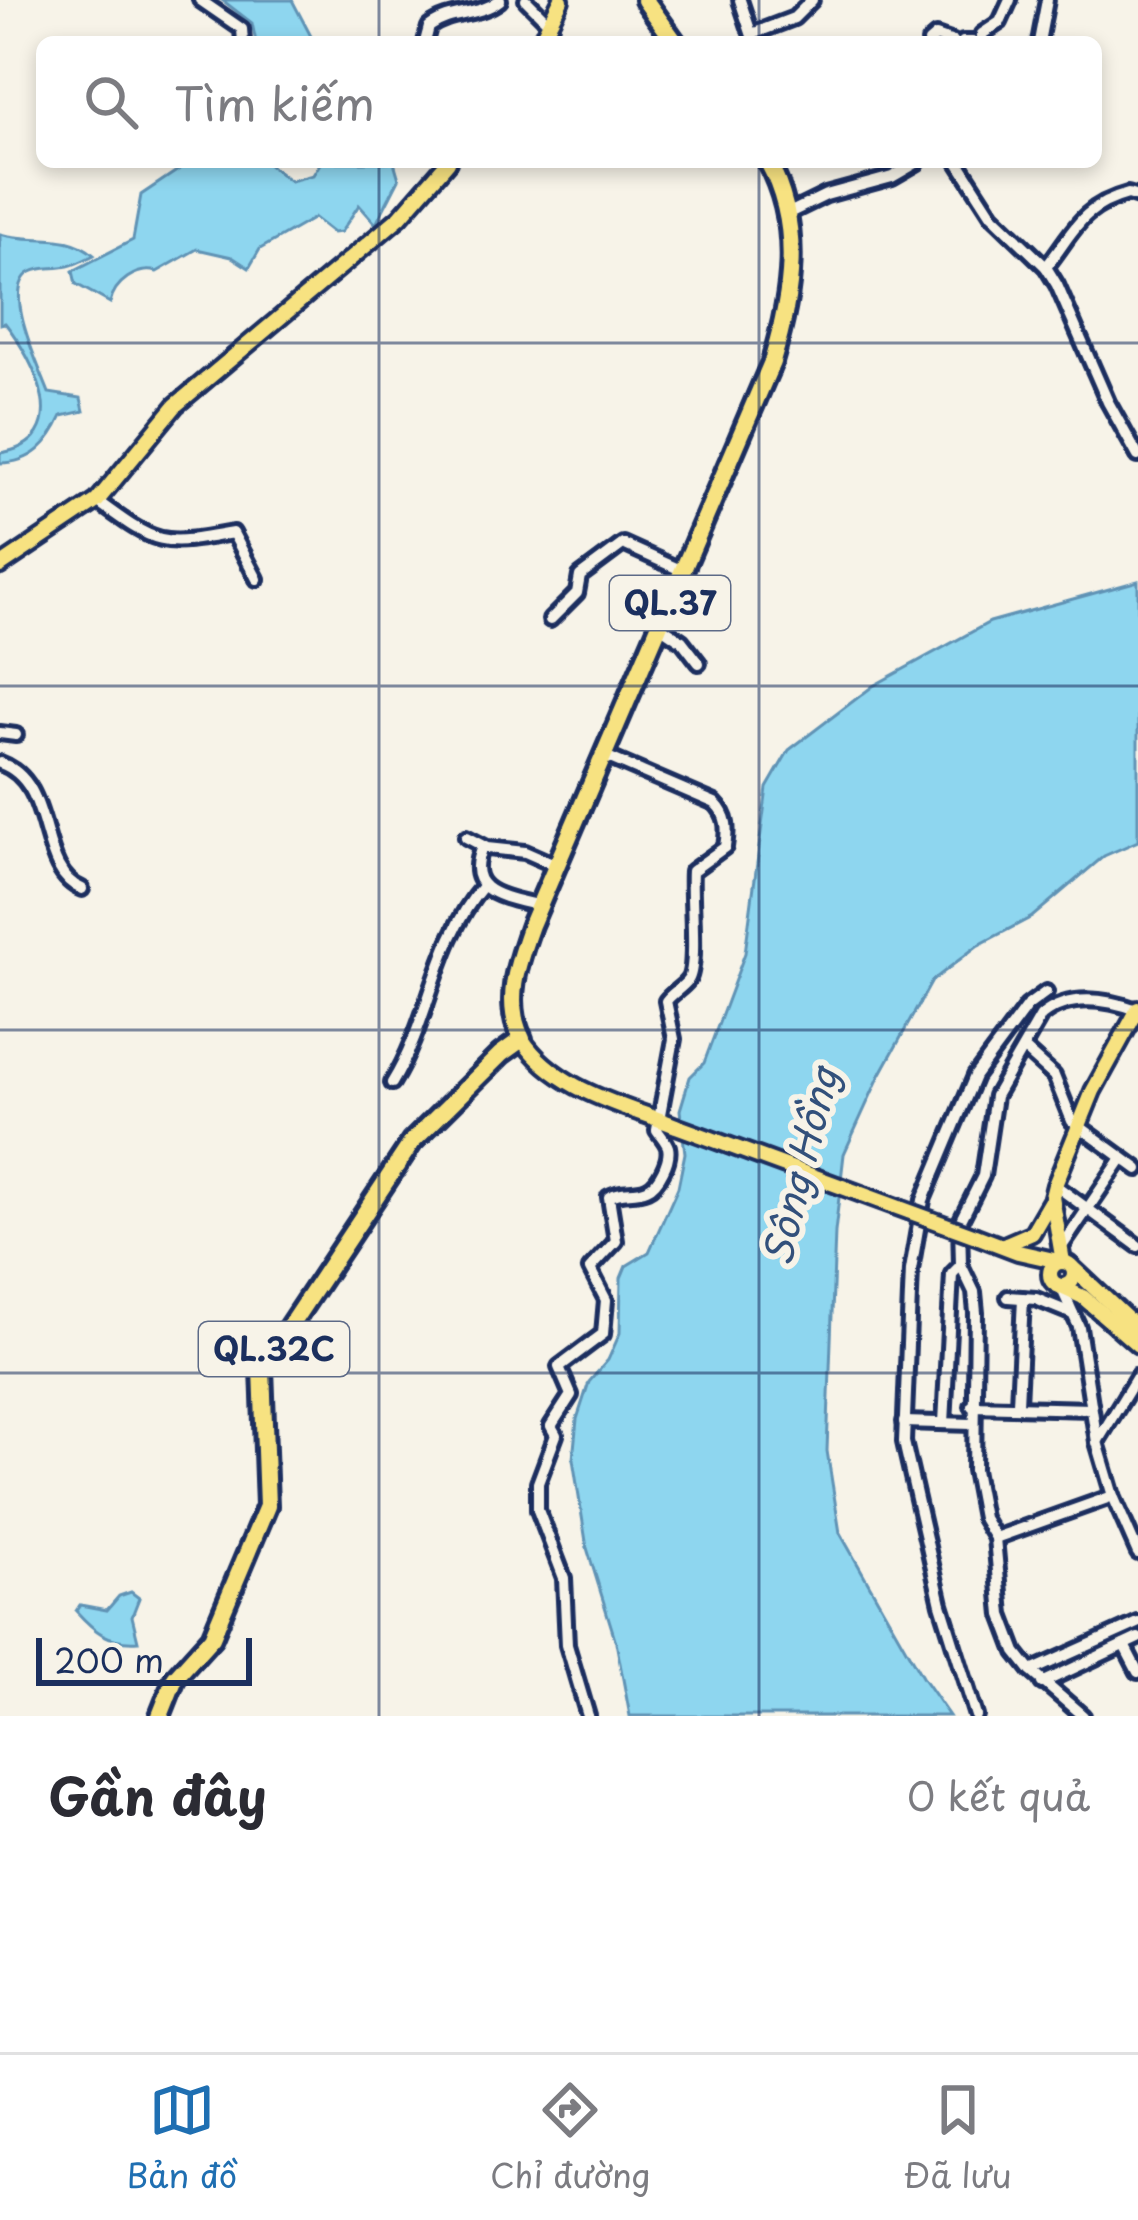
<!DOCTYPE html>
<html lang="vi">
<meta charset="utf-8">
<style>
body{margin:0;font-family:"Playpen Sans",sans-serif;background:#f7f7f7;color:#2b2b33}
.scale{position:absolute;left:36px;bottom:30px;width:216px;box-sizing:border-box;padding-left:12px;border:6px solid #1b2f5e;border-top:0;font-size:33px;line-height:42px;white-space:nowrap;color:#1b2f5e;-webkit-text-stroke:9px #f7f3e8;paint-order:stroke}
.list{margin:0;padding:0;list-style:none}
h2{display:flex;justify-content:space-between;align-items:center;height:156px;margin:0;padding:0 48px;font-size:51px}
h2 small{font-size:39px;font-weight:400;color:#7c7c81}
.icon{flex:none;width:66px;height:66px;fill:none;stroke:currentColor;stroke-width:2;stroke-linecap:round;stroke-linejoin:round}
.map{position:relative;flex:none;width:1138px;height:1716px;overflow:hidden}
.search{position:absolute;background:#fff;box-shadow:0 6px 18px #0003;left:36px;right:36px;top:36px;height:132px;display:flex;align-items:center;gap:30px;box-sizing:border-box;padding:0 42px;border-radius:18px;color:#7c7c81;font-size:45px}
.sheet{height:336px;background:#fff}
nav{display:flex;justify-content:space-around;align-items:center;box-sizing:border-box;height:168px;border-top:3px solid #e1e1e2;background:#fff;font-size:33px;color:#7c7c81}
nav a{display:grid;justify-items:center;gap:6px}
nav .on{color:#1f6fb2}
.map>svg:first-child{display:block}
.water{fill:#8ed6ef;stroke:#6093b5;stroke-width:3}
.lines{fill:none;stroke-linecap:round;stroke-linejoin:round}
.minor-casing{stroke:#1b2f5e;stroke-width:20}
.major-casing{stroke:#1b2f5e;stroke-width:22}
.highway-casing{stroke:#1b2f5e;stroke-width:26}
.minor{stroke:#f7f3e8;stroke-width:10}
.major{stroke:#f7e281;stroke-width:14}
.highway{stroke:#f7e281;stroke-width:16}
.major-bridge-casing{stroke:#1b2f5e;stroke-width:22;stroke-linecap:butt}
.major-bridge{stroke:#f7e281;stroke-width:14}
.grid{fill:none;stroke:#1b2f5e;stroke-width:3;stroke-opacity:0.55}
.labels{text-anchor:middle;stroke-width:12;stroke-linejoin:round;paint-order:stroke}
.shield{fill:#f7f3e8;stroke:#5d6a87;stroke-width:3}
.shield-label{font-size:33px;font-weight:bold;fill:#1b2f5e}
.water-label{font-size:39px;font-style:italic;fill:#32507b;stroke:#f7f3e8}
</style>
<div class="map">
<svg width="1138" height="1716" viewBox="0 0 1138 1716">
<rect width="100%" height="100%" fill="#f7f3e8"/>
<filter id="ink" filterUnits="userSpaceOnUse"><feTurbulence type="fractalNoise" baseFrequency=".00833" numOctaves="2"/><feDisplacementMap in="SourceGraphic" scale="24" xChannelSelector="R" yChannelSelector="G"/><feConvolveMatrix kernelMatrix="1 2 1 2 8 2 1 2 1" color-interpolation-filters="sRGB"/></filter>
<g filter="url(#ink)">
<g class="water">
<path d="M 222,0 L 292,0 L 314,42 L 256,42 L 252,23 Z"/>
<path d="M 190,162 L 267,163 L 290,181 L 313,175 L 321,162 L 394,162 L 399,179 L 376,224 L 359,205 L 341,232 L 333,233 L 314,218 L 260,249 L 249,268 L 232,257 L 197,249 L 157,272 C 137,266 114,283 110,303 L 76,284 L 73,271 L 133,240 L 141,195 Z"/>
<path d="M 0,234 C 34,244 67,231 94,255 C 86,259 77,264 68,266 C 55,269 42,266 31,272 C 0,288 40,368 49,393 L 81,398 L 84,411 L 62,416 C 50,443 32,463 0,463 L 0,453 C 77,441 34,360 5,323 L 0,324 Z"/>
<path d="M 1138,581 L 1138,841 L 1104,856 L 1032,917 L 977,946 L 932,981 L 879,1077 L 844,1154 L 835,1232 L 827,1451 L 840,1533 L 922,1677 L 949,1716 L 630,1716 L 616,1642 L 587,1548 L 573,1459 L 577,1419 L 589,1382 L 608,1360 L 620,1333 L 621,1278 L 626,1266 L 649,1252 L 678,1187 L 685,1153 L 680,1110 L 690,1077 L 704,1063 L 745,953 L 767,788 L 789,750 L 873,686 L 990,622 Z"/>
<path d="M 131,1592 L 139,1598 L 132,1616 L 138,1641 C 108,1643 95,1632 76,1611 L 80,1605 L 107,1610 L 119,1596 Z"/>
</g>
<g class="lines">
<defs>
<g id="minor">
<path d="M 200,0 L 242,29 L 243,42"/>
<path d="M 526,0 L 551,25"/>
<path d="M 740,0 L 754,42"/>
<path d="M 752,34 L 794,18 L 812,0"/>
<path d="M 425,42 L 429,27 C 452,10 478,17 500,0"/>
<path d="M 929,42 L 936,36 L 953,42"/>
<path d="M 963,42 L 972,42"/>
<path d="M 982,42 L 982,34 L 1000,22 L 1010,0"/>
<path d="M 1039,42 L 1047,0"/>
<path d="M 958,162 L 992,215 L 1046,267 L 1057,285 L 1108,402 L 1138,456"/>
<path d="M 787,214 L 826,195 L 892,177 L 918,162"/>
<path d="M 1046,267 C 1074,232 1080,207 1128,194 L 1138,197"/>
<path d="M 97,501 C 158,546 160,546 233,533 L 257,579"/>
<path d="M 550,620 L 577,593 L 580,576 L 623,544 L 683,571"/>
<path d="M 660,626 L 682,641 L 699,663"/>
<path d="M 0,733 L 16,735"/>
<path d="M 0,763 C 57,783 35,870 82,889"/>
<path d="M 466,837 L 487,848 L 525,852 L 557,866"/>
<path d="M 482,847 C 462,893 505,897 540,906"/>
<path d="M 1023,1048 L 1054,1076 L 1072,1121 L 1138,1169"/>
<path d="M 392,1083 C 431,1020 434,943 483,886"/>
<path d="M 1055,1185 L 1138,1246"/>
<path d="M 1061,1248 L 1122,1158"/>
<path d="M 1061,1287 L 1079,1327 L 1097,1442 L 1113,1496 L 1138,1553"/>
<path d="M 1008,1297 L 1036,1299 L 1073,1314"/>
<path d="M 1018,1404 L 1023,1298"/>
<path d="M 972,1406 L 1091,1409"/>
<path d="M 904,1422 L 972,1424"/>
<path d="M 944,1423 L 952,1274 L 961,1265"/>
<path d="M 1097,1442 L 1138,1375"/>
<path d="M 995,1538 L 1113,1496"/>
<path d="M 1124,1645 L 1138,1672"/>
<path d="M 1031,1671 L 1138,1623"/>
<path d="M 1042,1683 L 1138,1638"/>
<path d="M 588,1716 L 567,1645 L 564,1578 L 538,1510 L 538,1483 L 556,1435 L 551,1426 L 571,1395 L 559,1367 L 603,1334 L 606,1300 L 590,1269 L 616,1241 L 609,1197 C 623,1189 633,1195 647,1189 C 659,1184 671,1159 668,1147 C 666,1141 661,1136 657,1130 L 674,1039 L 666,1001 C 672,993 682,988 688,980 C 698,967 690,895 692,871 L 725,847 C 728,829 728,816 715,803 L 603,755"/>
<path d="M 976,1716 L 941,1604 L 904,1442 L 911,1270 L 923,1200 L 975,1076 L 1027,1006 L 1046,992"/>
<path d="M 1083,1716 L 1031,1671 L 1016,1652 L 1002,1615 L 995,1538 L 983,1518 L 974,1470 L 976,1313 L 974,1292 L 961,1265 L 960,1222 L 983,1176 L 995,1096 L 1041,1016 C 1069,993 1106,999 1137,1010"/>
</g>
<g id="major">
<path d="M 540,42 L 561,0"/>
<path d="M 0,566 L 97,501 L 176,405 L 400,217 L 448,162"/>
<path d="M 522,1039 C 555,1090 623,1105 676,1126"/>
<path d="M 976,1236 L 1018,1252 L 1063,1262 L 1052,1197 L 1055,1185 L 1093,1091 L 1138,1009"/>
<path d="M 1004,1245 L 1032,1233 L 1050,1202"/>
<circle cx="1062" cy="1274" r="12"/>
<path d="M 1072,1267 L 1138,1329"/>
<path d="M 1061,1287 L 1083,1297 L 1138,1345"/>
</g>
<g id="highway">
<path d="M 645,0 L 675,42"/>
<path d="M 160,1716 L 175,1678 L 212,1637 L 267,1506 L 262,1368 L 412,1142 L 501,1054 L 522,1039 C 503,1002 518,962 531,925 L 772,362 C 792,295 803,227 768,162"/>
</g>
</defs>
<use href="#minor" class="minor-casing"/>
<use href="#major" class="major-casing"/>
<use href="#highway" class="highway-casing"/>
<use href="#minor" class="minor"/>
<use href="#major" class="major"/>
<use href="#highway" class="highway"/>
<defs>
<path id="major-bridge" d="M 676,1126 L 976,1236"/>
</defs>
<use href="#major-bridge" class="major-bridge-casing"/>
<use href="#major-bridge" class="major-bridge"/>
</g>
</g>
<path class="grid" d="M 379,0 L 379,42M 759,0 L 759,42M 379,162 L 379,1716M 759,162 L 759,1716M 0,343 L 1138,343M 0,686 L 1138,686M 0,1030 L 1138,1030M 0,1373 L 1138,1373"/>
<g class="labels">
<g class="shield">
<rect x="610" y="576" width="120" height="54" rx="9"/>
<rect x="199" y="1322" width="150" height="54" rx="9"/>
</g>
<g class="shield-label">
<text x="670" y="615">QL.37</text>
<text x="274" y="1361">QL.32C</text>
</g>
<g class="water-label">
<text transform="translate(801 1166) rotate(-76)" y="14">Sông Hồng</text>
</g>
</g>
</svg>
<div class="scale">200 m</div>
<div class="search"><svg class="icon" aria-label="search" viewBox="0 0 24 24"><circle cx="10" cy="10" r="6"/><path d="M15 15l6 6"/></svg>Tìm kiếm</div>
</div>
<section class="sheet">
<h2>Gần đây<small>0 kết quả</small></h2>
<ul class="list">
</ul>
</section>
<nav>
<a class="on"><svg class="icon" aria-label="map" viewBox="0 0 24 24"><path d="M3 6l6-2 6 2 6-2v14l-6 2-6-2-6 2zM9 4v14M15 6v14"/></svg>Bản đồ</a>
<a><svg class="icon" aria-label="directions" viewBox="0 0 24 24"><path d="M12 3l9 9-9 9-9-9zM9 14v-3h6M13 9l2 2-2 2"/></svg>Chỉ đường</a>
<a><svg class="icon" aria-label="saved" viewBox="0 0 24 24"><path d="M7 4h10v16l-5-4-5 4z"/></svg>Đã lưu</a>
</nav>
